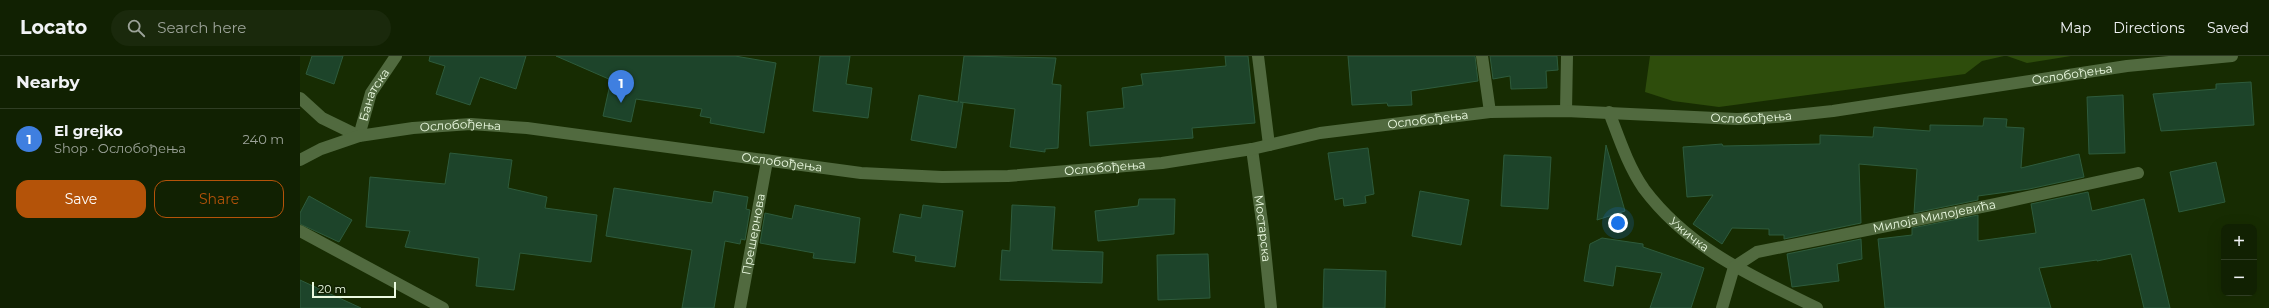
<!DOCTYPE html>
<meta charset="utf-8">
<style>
body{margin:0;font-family:Montserrat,sans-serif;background:#1a290c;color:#f1f3f6}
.controls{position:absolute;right:12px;bottom:12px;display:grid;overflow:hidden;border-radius:8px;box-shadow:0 4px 16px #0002}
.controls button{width:36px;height:36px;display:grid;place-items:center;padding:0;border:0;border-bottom:1px solid #303e24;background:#112102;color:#f1f3f6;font:20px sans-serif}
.scale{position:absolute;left:12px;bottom:10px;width:84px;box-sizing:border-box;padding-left:4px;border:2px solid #ebfae1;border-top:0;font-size:11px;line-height:14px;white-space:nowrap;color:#ebfae1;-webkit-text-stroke:3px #112103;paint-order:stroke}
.you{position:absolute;left:1318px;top:167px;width:14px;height:14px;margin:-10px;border:3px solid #fff;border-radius:50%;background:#1a73e8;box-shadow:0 0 0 6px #1a73e833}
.badge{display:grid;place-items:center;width:26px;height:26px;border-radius:50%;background:#b45309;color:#fff;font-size:13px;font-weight:700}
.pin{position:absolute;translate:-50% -33px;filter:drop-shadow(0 1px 2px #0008)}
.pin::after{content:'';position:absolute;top:21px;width:14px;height:12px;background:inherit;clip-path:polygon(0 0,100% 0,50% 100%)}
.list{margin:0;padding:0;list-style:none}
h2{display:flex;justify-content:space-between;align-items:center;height:52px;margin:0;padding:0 16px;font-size:17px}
h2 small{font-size:13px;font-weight:400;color:#9ca399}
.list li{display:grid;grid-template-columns:26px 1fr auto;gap:12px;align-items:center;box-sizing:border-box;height:60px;padding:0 16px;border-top:1px solid #303e24}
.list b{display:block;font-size:15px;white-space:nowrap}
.list p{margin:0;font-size:13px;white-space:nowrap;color:#9ca399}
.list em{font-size:13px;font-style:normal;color:#9ca399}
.actions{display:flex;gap:8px;padding:12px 16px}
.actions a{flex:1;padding:9px 0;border:1px solid #b45309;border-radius:12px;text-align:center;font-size:14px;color:#b45309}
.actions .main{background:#b45309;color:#fff}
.icon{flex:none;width:22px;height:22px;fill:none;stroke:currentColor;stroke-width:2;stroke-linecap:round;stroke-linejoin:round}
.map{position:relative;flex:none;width:1969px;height:252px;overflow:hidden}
header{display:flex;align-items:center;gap:24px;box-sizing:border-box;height:56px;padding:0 20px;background:#112102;border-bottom:1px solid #303e24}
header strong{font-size:19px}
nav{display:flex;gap:22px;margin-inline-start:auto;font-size:14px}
.search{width:280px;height:36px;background:#1a290c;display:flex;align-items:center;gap:10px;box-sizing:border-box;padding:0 14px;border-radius:22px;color:#9ca399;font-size:15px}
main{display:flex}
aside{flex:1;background:#112102}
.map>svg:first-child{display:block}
.green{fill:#2e4d0c}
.building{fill:#1d442a;stroke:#2e5b3c}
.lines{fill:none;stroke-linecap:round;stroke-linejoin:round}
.minor{stroke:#516a3f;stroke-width:12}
.labels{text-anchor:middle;stroke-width:3.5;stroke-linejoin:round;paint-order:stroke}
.street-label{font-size:12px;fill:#ebfae1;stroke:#112103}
</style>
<header>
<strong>Locato</strong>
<div class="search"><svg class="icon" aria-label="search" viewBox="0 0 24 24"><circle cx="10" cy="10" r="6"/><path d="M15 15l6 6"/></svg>Search here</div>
<nav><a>Map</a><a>Directions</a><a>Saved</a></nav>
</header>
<main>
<aside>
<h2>Nearby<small></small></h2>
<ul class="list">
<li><span class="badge" style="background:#3f7fe0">1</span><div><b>El grejko</b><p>Shop · Ослобођења</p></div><em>240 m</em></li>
</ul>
<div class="actions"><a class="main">Save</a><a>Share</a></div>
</aside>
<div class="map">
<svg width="1969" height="252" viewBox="0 0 1969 252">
<rect width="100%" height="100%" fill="#172c02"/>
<g class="green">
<path d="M 1350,0 L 1704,0 L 1682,5 L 1665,18 L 1419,51 L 1373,45 L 1345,36 Z"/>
<path d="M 1707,0 L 1771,0 L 1727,7 Z"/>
</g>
<g class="building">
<path d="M 12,0 L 43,0 L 34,28 L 6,18 Z"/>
<path d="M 130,0 L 226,0 L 216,33 L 180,21 L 170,49 L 136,38 L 145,10 L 129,5 Z"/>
<path d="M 256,0 L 435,0 L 476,7 L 464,77 L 410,67 L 411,62 L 400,60 L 402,53 L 336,43 L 331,66 L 303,60 L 311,24 Z"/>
<path d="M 520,0 L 550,0 L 546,28 L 572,32 L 568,62 L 513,55 Z"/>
<path d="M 664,0 L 756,2 L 752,28 L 761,29 L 758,92 L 745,93 L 745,96 L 710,91 L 715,53 L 660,46 L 663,47 L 656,92 L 611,84 L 619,39 L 658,46 Z"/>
<path d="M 925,0 L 948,0 L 955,67 L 892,72 L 893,82 L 790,90 L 787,56 L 824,52 L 822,32 L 843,29 L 841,18 L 926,10 Z"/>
<path d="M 1048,0 L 1175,0 L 1178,25 L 1111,35 L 1112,49 L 1088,50 L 1087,47 L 1052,49 Z"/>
<path d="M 1190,0 L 1257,0 L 1258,14 L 1246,15 L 1247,32 L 1211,33 L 1210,20 L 1193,23 Z"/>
<path d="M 1951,26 L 1954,69 L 1861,75 L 1853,38 L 1916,33 L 1916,28 Z"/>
<path d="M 1823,39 L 1825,97 L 1789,98 L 1787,41 Z"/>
<path d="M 1684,62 L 1707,63 L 1706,71 L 1724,72 L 1721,112 L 1779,98 L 1784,121 L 1729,133 L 1678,140 L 1678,144 L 1614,157 L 1617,113 L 1559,108 L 1561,167 L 1484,183 L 1484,179 L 1469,179 L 1469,173 L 1432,172 L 1422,188 L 1393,168 L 1413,139 L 1387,141 L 1383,91 L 1422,88 L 1423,90 L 1520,88 L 1520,79 L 1573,81 L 1574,71 L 1630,75 L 1630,69 L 1683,70 Z"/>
<path d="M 1306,89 L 1325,155 L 1297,164 Z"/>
<path d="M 1068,92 L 1074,138 L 1065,140 L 1066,147 L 1044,150 L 1043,142 L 1035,144 L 1028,97 Z"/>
<path d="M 150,97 L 212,104 L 208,132 L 247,141 L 245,152 L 297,159 L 291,206 L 220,197 L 214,234 L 176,230 L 179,202 L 105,191 L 110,175 L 66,171 L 70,121 L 145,128 Z"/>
<path d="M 1204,99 L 1251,101 L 1248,153 L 1201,150 Z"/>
<path d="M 1916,106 L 1925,146 L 1879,156 L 1870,116 Z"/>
<path d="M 314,132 L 412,147 L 414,135 L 448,141 L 446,153 L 450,154 L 445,184 L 441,183 L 440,188 L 425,185 L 414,252 L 382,252 L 392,194 L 306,180 Z"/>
<path d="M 1120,135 L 1169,144 L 1161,189 L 1112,180 Z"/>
<path d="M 1788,136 L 1792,155 L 1844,143 L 1870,252 L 1844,252 L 1831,198 L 1797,205 L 1797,204 L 1739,212 L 1751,252 L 1585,252 L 1578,183 L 1612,179 L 1612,172 L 1678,159 L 1678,185 L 1736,177 L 1731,148 Z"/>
<path d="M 9,140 L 52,164 L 39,186 L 0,168 L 0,157 Z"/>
<path d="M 839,143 L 875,143 L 874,178 L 798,185 L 795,155 L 838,150 Z"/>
<path d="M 495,149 L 560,162 L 555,207 L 513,202 L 514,197 L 460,187 L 465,157 L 492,163 Z"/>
<path d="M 623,149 L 663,155 L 655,211 L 615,205 L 616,200 L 593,196 L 600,158 L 621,162 Z"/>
<path d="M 712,149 L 755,151 L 752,194 L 803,196 L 802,227 L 700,224 L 702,194 L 710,195 Z"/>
<path d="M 1302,182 L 1343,188 L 1343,191 L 1404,212 L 1391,252 L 1350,252 L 1362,217 L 1316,210 L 1313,230 L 1284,225 L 1290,188 Z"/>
<path d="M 1561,183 L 1562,203 L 1537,208 L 1539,225 L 1492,231 L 1487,198 Z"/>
<path d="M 908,198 L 910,242 L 858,244 L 857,199 Z"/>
<path d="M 1024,213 L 1086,215 L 1085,252 L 1023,252 Z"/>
<path d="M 0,224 L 61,252 L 0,252 Z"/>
</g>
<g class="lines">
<g class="minor">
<path d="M 958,0 L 969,89"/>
<path d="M 1182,0 L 1190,56"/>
<path id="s1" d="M 0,42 L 22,62 L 59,80 L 71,37 L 96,0"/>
<path d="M 1266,55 L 1267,0"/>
<path id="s2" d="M 1309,56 C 1319,82 1328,110 1344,133 C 1389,193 1452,220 1517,252"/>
<path id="s3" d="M 952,93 L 963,173 L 971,252"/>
<path id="s4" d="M 0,104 L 21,93 L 59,80 L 113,72 L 171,68 L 227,72 L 561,117 L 642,121 L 708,120 L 862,107 L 952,93 L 1020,77 L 1190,56 L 1266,55 L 1437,63 L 1477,61 L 1533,55 L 1827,10 L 1932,0"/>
<path d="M 0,175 L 143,252"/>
<path id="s5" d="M 440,252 L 467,105"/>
<path id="s6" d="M 1422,252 L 1434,211 L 1457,196 L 1696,148 L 1838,117"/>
</g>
</g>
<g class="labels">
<g class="street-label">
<text dy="4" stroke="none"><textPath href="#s4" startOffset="1789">Ослобођења</textPath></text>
<text dy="4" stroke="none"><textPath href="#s1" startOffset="115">Банатска</textPath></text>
<text dy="4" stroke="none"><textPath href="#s4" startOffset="1465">Ослобођења</textPath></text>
<text dy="4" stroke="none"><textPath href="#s4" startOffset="1141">Ослобођења</textPath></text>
<text dy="4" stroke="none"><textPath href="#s4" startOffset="166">Ослобођења</textPath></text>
<text dy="4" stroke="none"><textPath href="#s4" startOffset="490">Ослобођења</textPath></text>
<text dy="4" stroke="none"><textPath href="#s4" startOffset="814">Ослобођења</textPath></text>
<text dy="4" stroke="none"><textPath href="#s6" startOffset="251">Милоја Милојевића</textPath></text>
<text dy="4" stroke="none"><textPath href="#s3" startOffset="80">Мостарска</textPath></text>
<text dy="4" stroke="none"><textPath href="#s2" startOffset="149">Ужичка</textPath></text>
<text dy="4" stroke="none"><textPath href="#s5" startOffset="75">Прешернова</textPath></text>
</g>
</g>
</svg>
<div class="controls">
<button>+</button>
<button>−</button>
</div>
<div class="scale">20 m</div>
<div class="you"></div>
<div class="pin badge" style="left:321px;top:47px;background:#3f7fe0">1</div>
</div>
</main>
